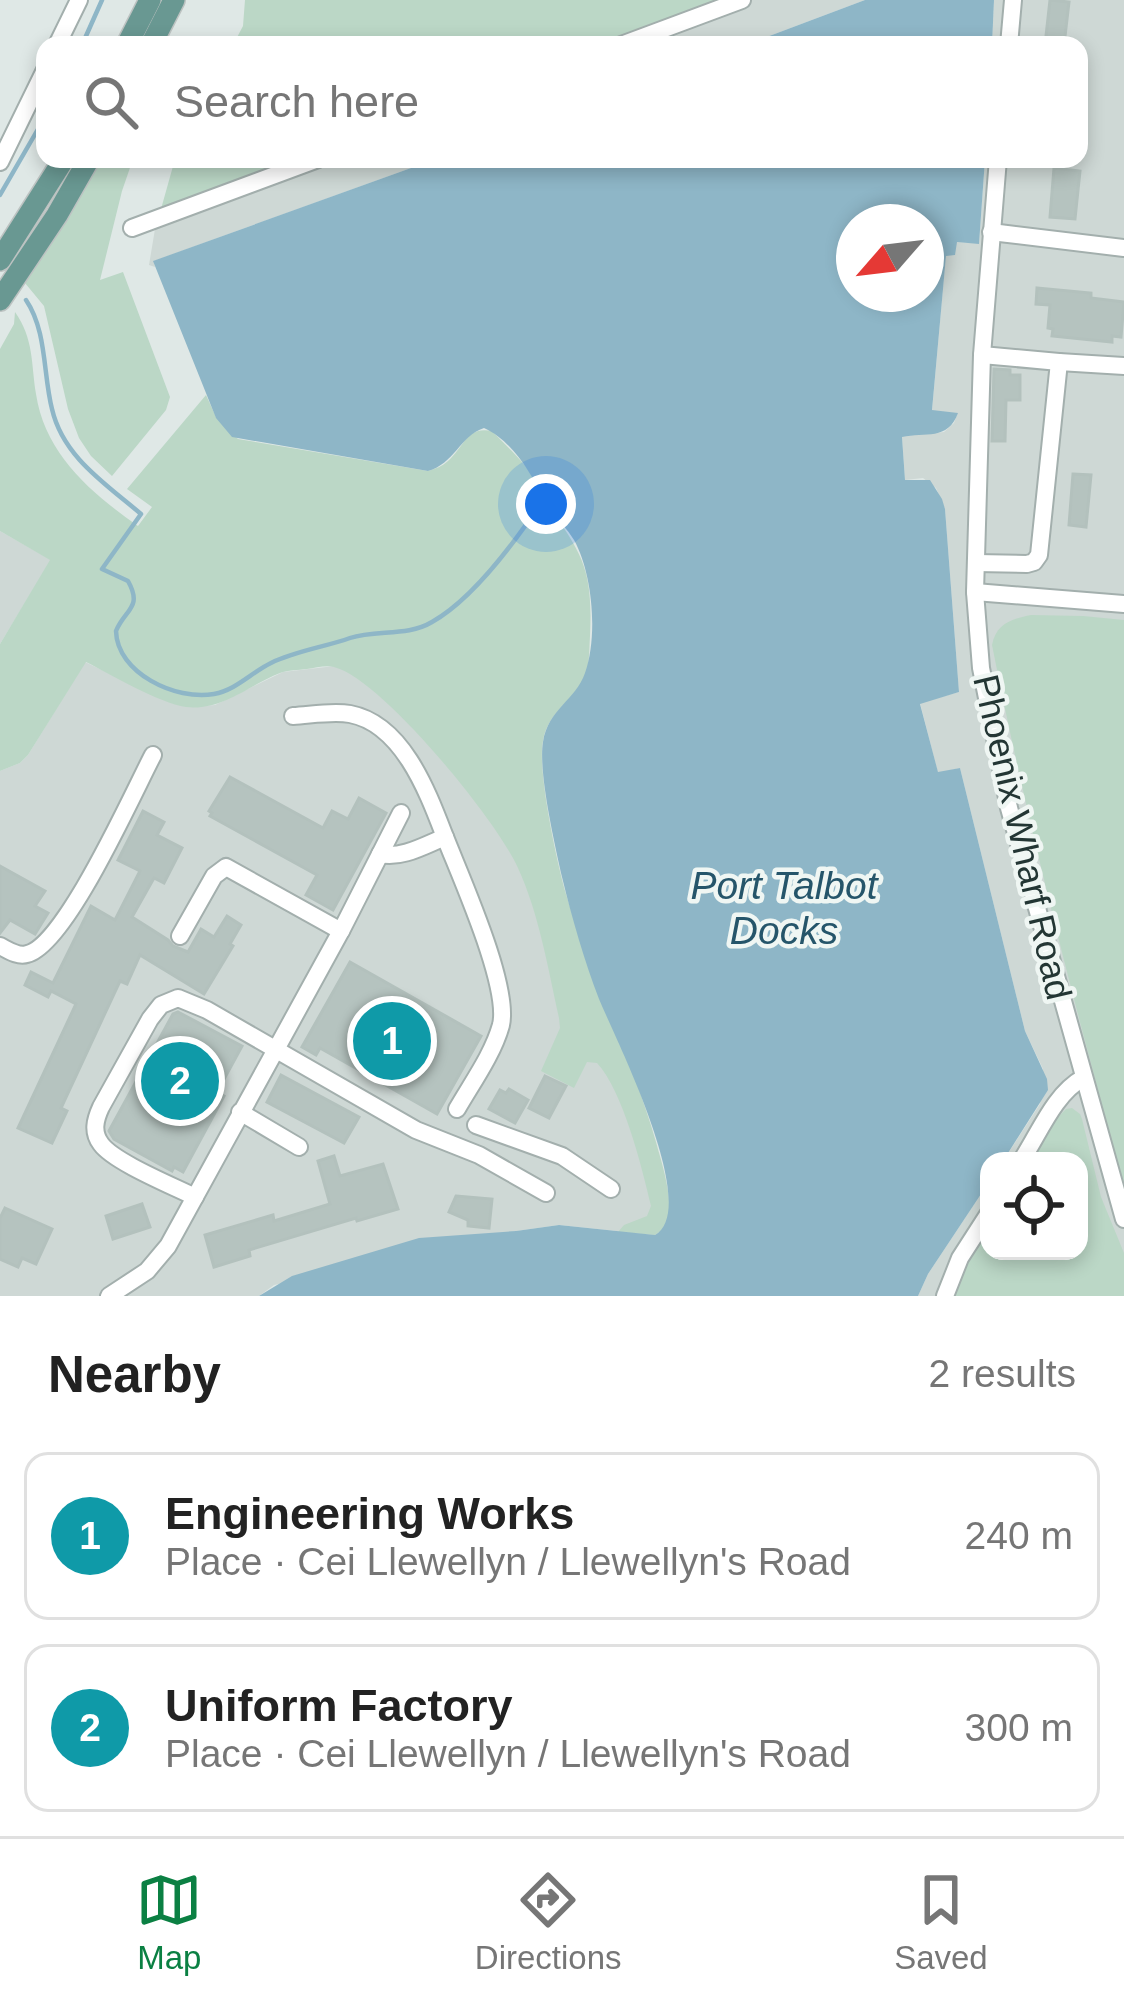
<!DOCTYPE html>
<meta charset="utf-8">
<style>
body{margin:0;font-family:Helvetica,sans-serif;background:#f2f2f2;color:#222}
.controls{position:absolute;right:36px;bottom:36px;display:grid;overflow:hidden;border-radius:24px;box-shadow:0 6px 18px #0003}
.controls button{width:108px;height:108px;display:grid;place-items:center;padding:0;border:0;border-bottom:3px solid #e0e0e0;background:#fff;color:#222;font:60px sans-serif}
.compass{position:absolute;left:836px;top:204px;width:108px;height:108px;border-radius:50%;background:#fff;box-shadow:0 6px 18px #0003;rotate:242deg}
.you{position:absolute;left:546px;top:504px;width:42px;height:42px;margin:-30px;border:9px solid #fff;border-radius:50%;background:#1a73e8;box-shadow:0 0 0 18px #1a73e833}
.badge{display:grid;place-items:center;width:78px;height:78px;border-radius:50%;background:#0b8043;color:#fff;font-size:39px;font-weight:700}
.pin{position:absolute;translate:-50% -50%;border:6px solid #fff;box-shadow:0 3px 12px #0006}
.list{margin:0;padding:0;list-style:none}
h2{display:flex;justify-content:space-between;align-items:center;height:156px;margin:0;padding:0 48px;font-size:51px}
h2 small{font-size:39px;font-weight:400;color:#767676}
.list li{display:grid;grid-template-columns:78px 1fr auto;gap:36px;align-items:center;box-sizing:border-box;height:168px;margin:0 24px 24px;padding:0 24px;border:3px solid #e0e0e0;border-radius:24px}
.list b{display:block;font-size:45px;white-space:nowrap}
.list p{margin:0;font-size:39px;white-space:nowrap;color:#767676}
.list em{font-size:39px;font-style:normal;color:#767676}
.icon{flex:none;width:66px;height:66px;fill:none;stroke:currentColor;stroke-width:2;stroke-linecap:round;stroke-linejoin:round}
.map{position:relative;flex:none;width:1124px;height:1296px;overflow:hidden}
.search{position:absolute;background:#fff;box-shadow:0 6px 18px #0003;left:36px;right:36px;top:36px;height:132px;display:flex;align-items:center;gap:30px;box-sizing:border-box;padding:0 42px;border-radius:24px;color:#767676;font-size:45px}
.sheet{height:540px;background:#fff}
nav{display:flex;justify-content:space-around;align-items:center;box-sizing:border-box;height:168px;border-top:3px solid #e0e0e0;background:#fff;font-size:33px;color:#767676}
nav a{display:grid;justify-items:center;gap:6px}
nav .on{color:#0b8043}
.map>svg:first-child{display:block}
.built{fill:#ced8d5}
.green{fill:#bbd7c6}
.water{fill:#8eb6c7;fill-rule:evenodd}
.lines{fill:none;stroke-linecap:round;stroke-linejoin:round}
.stream{stroke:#8eb6c7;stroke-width:4.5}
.building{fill:#b5c3bf;stroke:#b3c1bd;stroke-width:3}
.minor-casing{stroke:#a3afad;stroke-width:20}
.major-casing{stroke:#bdc3c2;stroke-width:24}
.minor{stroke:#fff;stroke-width:16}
.major{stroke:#699892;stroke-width:21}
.labels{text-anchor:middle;stroke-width:9;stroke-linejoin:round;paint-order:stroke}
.street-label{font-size:36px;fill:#233634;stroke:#eff6f3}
.water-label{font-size:39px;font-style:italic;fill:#25556a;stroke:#eff6f3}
</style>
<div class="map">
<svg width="1124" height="1296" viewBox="0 0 1124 1296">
<rect width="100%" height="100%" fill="#dfe8e6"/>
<g class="built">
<path d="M 270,0 L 865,0 L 745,45 L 248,45 Z"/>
<path d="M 994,0 L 1124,0 L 1124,1296 L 918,1296 L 928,1274 L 989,1182 L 989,1251 L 1079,1251 L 1079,1161 L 1003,1161 L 1040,1104 L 1043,1069 L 1025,1031 L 960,768 L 938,773 L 920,703 L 959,692 L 945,509 L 936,488 L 923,478 L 905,480 L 902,436 L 944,432 L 954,423 L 957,414 L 932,411 L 946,255 L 956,242 L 979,243 L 985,159 L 1079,159 L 1079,45 L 992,45 Z"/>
<path d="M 189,159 L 436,159 L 154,261 L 155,267 L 149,265 L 155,229 L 213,207 Z"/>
<path d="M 0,531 L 51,560 L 0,644 Z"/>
<path d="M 85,662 L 172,703 L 192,707 L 215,705 L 283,672 L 352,664 L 379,667 L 580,939 L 599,997 L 641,1094 L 655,1235 L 559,1225 L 516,1231 L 274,1285 L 259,1296 L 0,1296 L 0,771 L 20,763 L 28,755 Z"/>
</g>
<g class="green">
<path d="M 245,0 L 721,0 L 600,45 L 233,45 L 243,26 Z"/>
<path d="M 103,159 L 133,159 L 122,191 L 100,280 L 123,272 L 170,397 L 166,410 L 112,476 L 91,456 L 79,438 L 68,409 L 44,306 L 25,283 Z"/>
<path d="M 175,159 L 295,159 L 161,209 Z"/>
<path d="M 15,312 C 34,339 31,363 36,394 C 45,454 91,493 138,526 L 152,507 L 127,489 L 206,395 L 216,417 L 238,439 L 428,471 C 437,468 441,467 448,461 C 465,446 466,426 492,431 C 506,446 523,460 534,478 C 539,486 541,495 546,502 C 583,555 593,569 590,636 C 589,651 590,668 583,681 C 570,704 548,712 543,741 C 537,770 557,863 566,894 C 591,978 632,1058 656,1142 C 662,1164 671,1191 669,1214 C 667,1225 664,1230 655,1235 L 618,1232 L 624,1225 L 647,1216 L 651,1206 C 642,1167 623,1091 597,1063 L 587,1062 L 574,1088 L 541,1071 L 560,1028 L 559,1018 C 548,968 539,914 518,868 C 498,822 382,679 334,667 C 326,665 315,668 307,669 C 298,670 288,670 280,673 C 249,685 222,711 186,707 C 159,703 112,675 86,662 L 28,755 L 20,763 L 0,771 L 0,644 L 50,560 L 0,531 L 0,349 L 14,324 Z"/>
<path d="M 1031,615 L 1083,616 L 1124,620 L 1124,1186 C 1075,1007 1028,828 992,645 C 996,624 1011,619 1031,615 Z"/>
<path d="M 1072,1108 L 1080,1114 L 1082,1119 L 1101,1197 L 1124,1253 L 1124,1296 L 954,1296 L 967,1259 L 989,1225 L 989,1251 L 1079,1251 L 1079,1161 L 1030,1161 L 1057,1118 L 1066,1109 Z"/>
</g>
<g class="water">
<path d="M 865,0 L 994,0 L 992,45 L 745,45 Z"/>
<path d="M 436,159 L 985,159 L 979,244 L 957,242 L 955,255 L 946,256 L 932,410 L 958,413 C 948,441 925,432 902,437 L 905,480 L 930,480 L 942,499 L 945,509 L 959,692 L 920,704 L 938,772 L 960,768 L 1025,1031 L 1047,1079 L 1048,1090 L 1003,1161 L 989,1161 L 989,1182 L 928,1274 L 918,1296 L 259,1296 L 292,1276 L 419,1238 L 516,1231 L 559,1225 L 655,1235 C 702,1208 615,1038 599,999 C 584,960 572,918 562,877 C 555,845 538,772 543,742 C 548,709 576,700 585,673 C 598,637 593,574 574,540 C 565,525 549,512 542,496 C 530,471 511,440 484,428 C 460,436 454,464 428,471 L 232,437 L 216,418 L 153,261 ZM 854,222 L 926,222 L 926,294 L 854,294 Z"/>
</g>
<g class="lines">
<g class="stream">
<path d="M 82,45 L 102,0"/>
<path d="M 0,195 L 45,117"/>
<path d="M 26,300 C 47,331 43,374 52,409 C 63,457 106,484 141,514 L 102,569 L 128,581 C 143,608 125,609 116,631 C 117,673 176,701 214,694 C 236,690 252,672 271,663 C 295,651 325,647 350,638 C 376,629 407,637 432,622 C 473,599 517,539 543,500"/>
</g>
</g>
<g class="building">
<path d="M 1050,0 L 1069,2 L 1064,45 L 1045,45 Z"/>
<path d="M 1054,168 L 1080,171 L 1075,219 L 1050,217 Z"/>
<path d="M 1037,288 L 1091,293 L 1091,298 L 1124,302 L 1121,337 L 1112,336 L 1112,342 L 1052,336 L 1053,329 L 1048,328 L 1050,305 L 1036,304 Z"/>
<path d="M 994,369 L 1010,370 L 1010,375 L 1020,375 L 1020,400 L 1006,400 L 1005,441 L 992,441 Z"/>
<path d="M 1073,474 L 1091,475 L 1086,527 L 1069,525 Z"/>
<path d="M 230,777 L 323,828 L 332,811 L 348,819 L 359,798 L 386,813 L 333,910 L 306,895 L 317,875 L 210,816 L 212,813 L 209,811 Z"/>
<path d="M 143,811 L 164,822 L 157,835 L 182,848 L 164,883 L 154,878 L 132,917 L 168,940 L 173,946 L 188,952 L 201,929 L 214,937 L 227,916 L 241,925 L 230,944 L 233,946 L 204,994 L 140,955 L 127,984 L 120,981 L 61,1108 L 67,1111 L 52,1143 L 18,1128 L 76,1004 L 51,991 L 48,997 L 25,985 L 31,972 L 53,983 L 91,906 L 115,920 L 140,871 L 118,860 Z"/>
<path d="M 0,866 L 45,891 L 35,906 L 48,913 L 35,934 L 10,920 L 0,933 Z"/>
<path d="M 350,962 L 481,1036 L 437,1114 L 320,1048 L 316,1055 L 302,1047 Z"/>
<path d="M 178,1012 L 242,1046 L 217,1092 L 224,1096 L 183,1172 L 174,1167 L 172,1171 L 114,1139 L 109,1131 L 173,1014 Z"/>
<path d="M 281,1075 L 359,1117 L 344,1143 L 267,1102 Z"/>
<path d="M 545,1076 L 566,1086 L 549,1118 L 529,1108 Z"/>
<path d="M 509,1089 L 528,1100 L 515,1123 L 489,1109 L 500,1090 L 506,1093 Z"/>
<path d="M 334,1156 L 340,1176 L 383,1164 L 398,1209 L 357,1221 L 356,1218 L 249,1250 L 250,1256 L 214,1267 L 205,1235 L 273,1215 L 274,1221 L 330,1204 L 318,1161 Z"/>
<path d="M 456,1196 L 492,1199 L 489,1228 L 468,1226 L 468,1220 L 449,1212 Z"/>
<path d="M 142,1204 L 150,1227 L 113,1239 L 106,1216 Z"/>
<path d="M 5,1208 L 52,1229 L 36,1264 L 22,1258 L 18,1267 L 0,1259 L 0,1218 Z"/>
</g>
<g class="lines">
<defs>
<g id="minor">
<path d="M 57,45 L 79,0"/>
<path d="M 621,45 L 742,0"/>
<path d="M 1009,45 L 1013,0"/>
<path d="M 998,159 L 982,355 L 975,592 L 981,668 L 1009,808 L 1124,1219"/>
<path d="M 0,162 L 45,70"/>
<path d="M 132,228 L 318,159"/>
<path d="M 991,232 L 1124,248"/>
<path d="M 1059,362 L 1124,366"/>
<path d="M 976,563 L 1027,564 L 1034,562 L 1039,555 L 1059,362 L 982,355"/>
<path d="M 975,592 L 1124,604"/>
<path d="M 293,716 C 311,715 332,711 350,714 C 403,724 428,793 445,837"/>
<path d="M 380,854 C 402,859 425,845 445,837 C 461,878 510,986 501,1025 C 493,1054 472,1083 457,1109"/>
<path d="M 180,936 L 214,876 L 226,867 L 341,931"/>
<path d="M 0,946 C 8,950 18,957 27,954 C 65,946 133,793 153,755"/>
<path d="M 240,1112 L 299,1147"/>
<path d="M 476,1125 L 562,1156 L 611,1189"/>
<path d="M 1021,1161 C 1039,1134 1054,1094 1083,1078"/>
<path d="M 195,1197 C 173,1186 114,1162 101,1144 C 92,1132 95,1120 101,1107 L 150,1019 L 161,1005 L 178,998 L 207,1010 L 416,1130 L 479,1155 L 546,1193"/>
<path d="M 109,1296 L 147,1271 L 168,1246 L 341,931 L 401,813"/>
<path d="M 945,1296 L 960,1258 L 989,1213"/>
</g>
<g id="major">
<path d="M 127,45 L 150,0"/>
<path d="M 151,45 L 174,0"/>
<path d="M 0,260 L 64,159"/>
<path d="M 0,300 L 57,215 L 89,159"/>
</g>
</defs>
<use href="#minor" class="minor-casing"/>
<use href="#major" class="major-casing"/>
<use href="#minor" class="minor"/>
<use href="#major" class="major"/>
</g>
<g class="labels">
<g class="street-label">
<text transform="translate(1023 837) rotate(77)" y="13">Phoenix Wharf Road</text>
</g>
<g class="water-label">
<text x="784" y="899">Port Talbot<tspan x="784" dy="45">Docks</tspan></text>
</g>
</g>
</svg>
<div class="controls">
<button><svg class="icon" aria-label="locate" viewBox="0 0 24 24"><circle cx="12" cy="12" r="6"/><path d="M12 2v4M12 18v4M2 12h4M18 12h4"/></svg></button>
</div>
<svg class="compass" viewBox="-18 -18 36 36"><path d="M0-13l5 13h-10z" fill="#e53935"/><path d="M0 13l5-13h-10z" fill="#767676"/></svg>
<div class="you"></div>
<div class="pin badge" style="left:392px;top:1041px;background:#0f9aa8">1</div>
<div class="pin badge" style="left:180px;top:1081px;background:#0f9aa8">2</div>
<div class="search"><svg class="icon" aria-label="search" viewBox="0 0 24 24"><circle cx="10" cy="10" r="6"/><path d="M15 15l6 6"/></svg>Search here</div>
</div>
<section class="sheet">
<h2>Nearby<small>2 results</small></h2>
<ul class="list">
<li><span class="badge" style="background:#0f9aa8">1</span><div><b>Engineering Works</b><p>Place · Cei Llewellyn / Llewellyn's Road</p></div><em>240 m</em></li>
<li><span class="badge" style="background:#0f9aa8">2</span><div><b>Uniform Factory</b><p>Place · Cei Llewellyn / Llewellyn's Road</p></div><em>300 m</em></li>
</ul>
</section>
<nav>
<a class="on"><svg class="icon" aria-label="map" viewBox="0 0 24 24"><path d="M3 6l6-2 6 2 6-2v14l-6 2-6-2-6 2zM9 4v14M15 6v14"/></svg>Map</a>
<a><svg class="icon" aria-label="directions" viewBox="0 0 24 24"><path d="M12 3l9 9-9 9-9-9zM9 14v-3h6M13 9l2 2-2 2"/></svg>Directions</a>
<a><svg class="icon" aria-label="saved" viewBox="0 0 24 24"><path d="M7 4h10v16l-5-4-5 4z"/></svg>Saved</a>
</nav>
